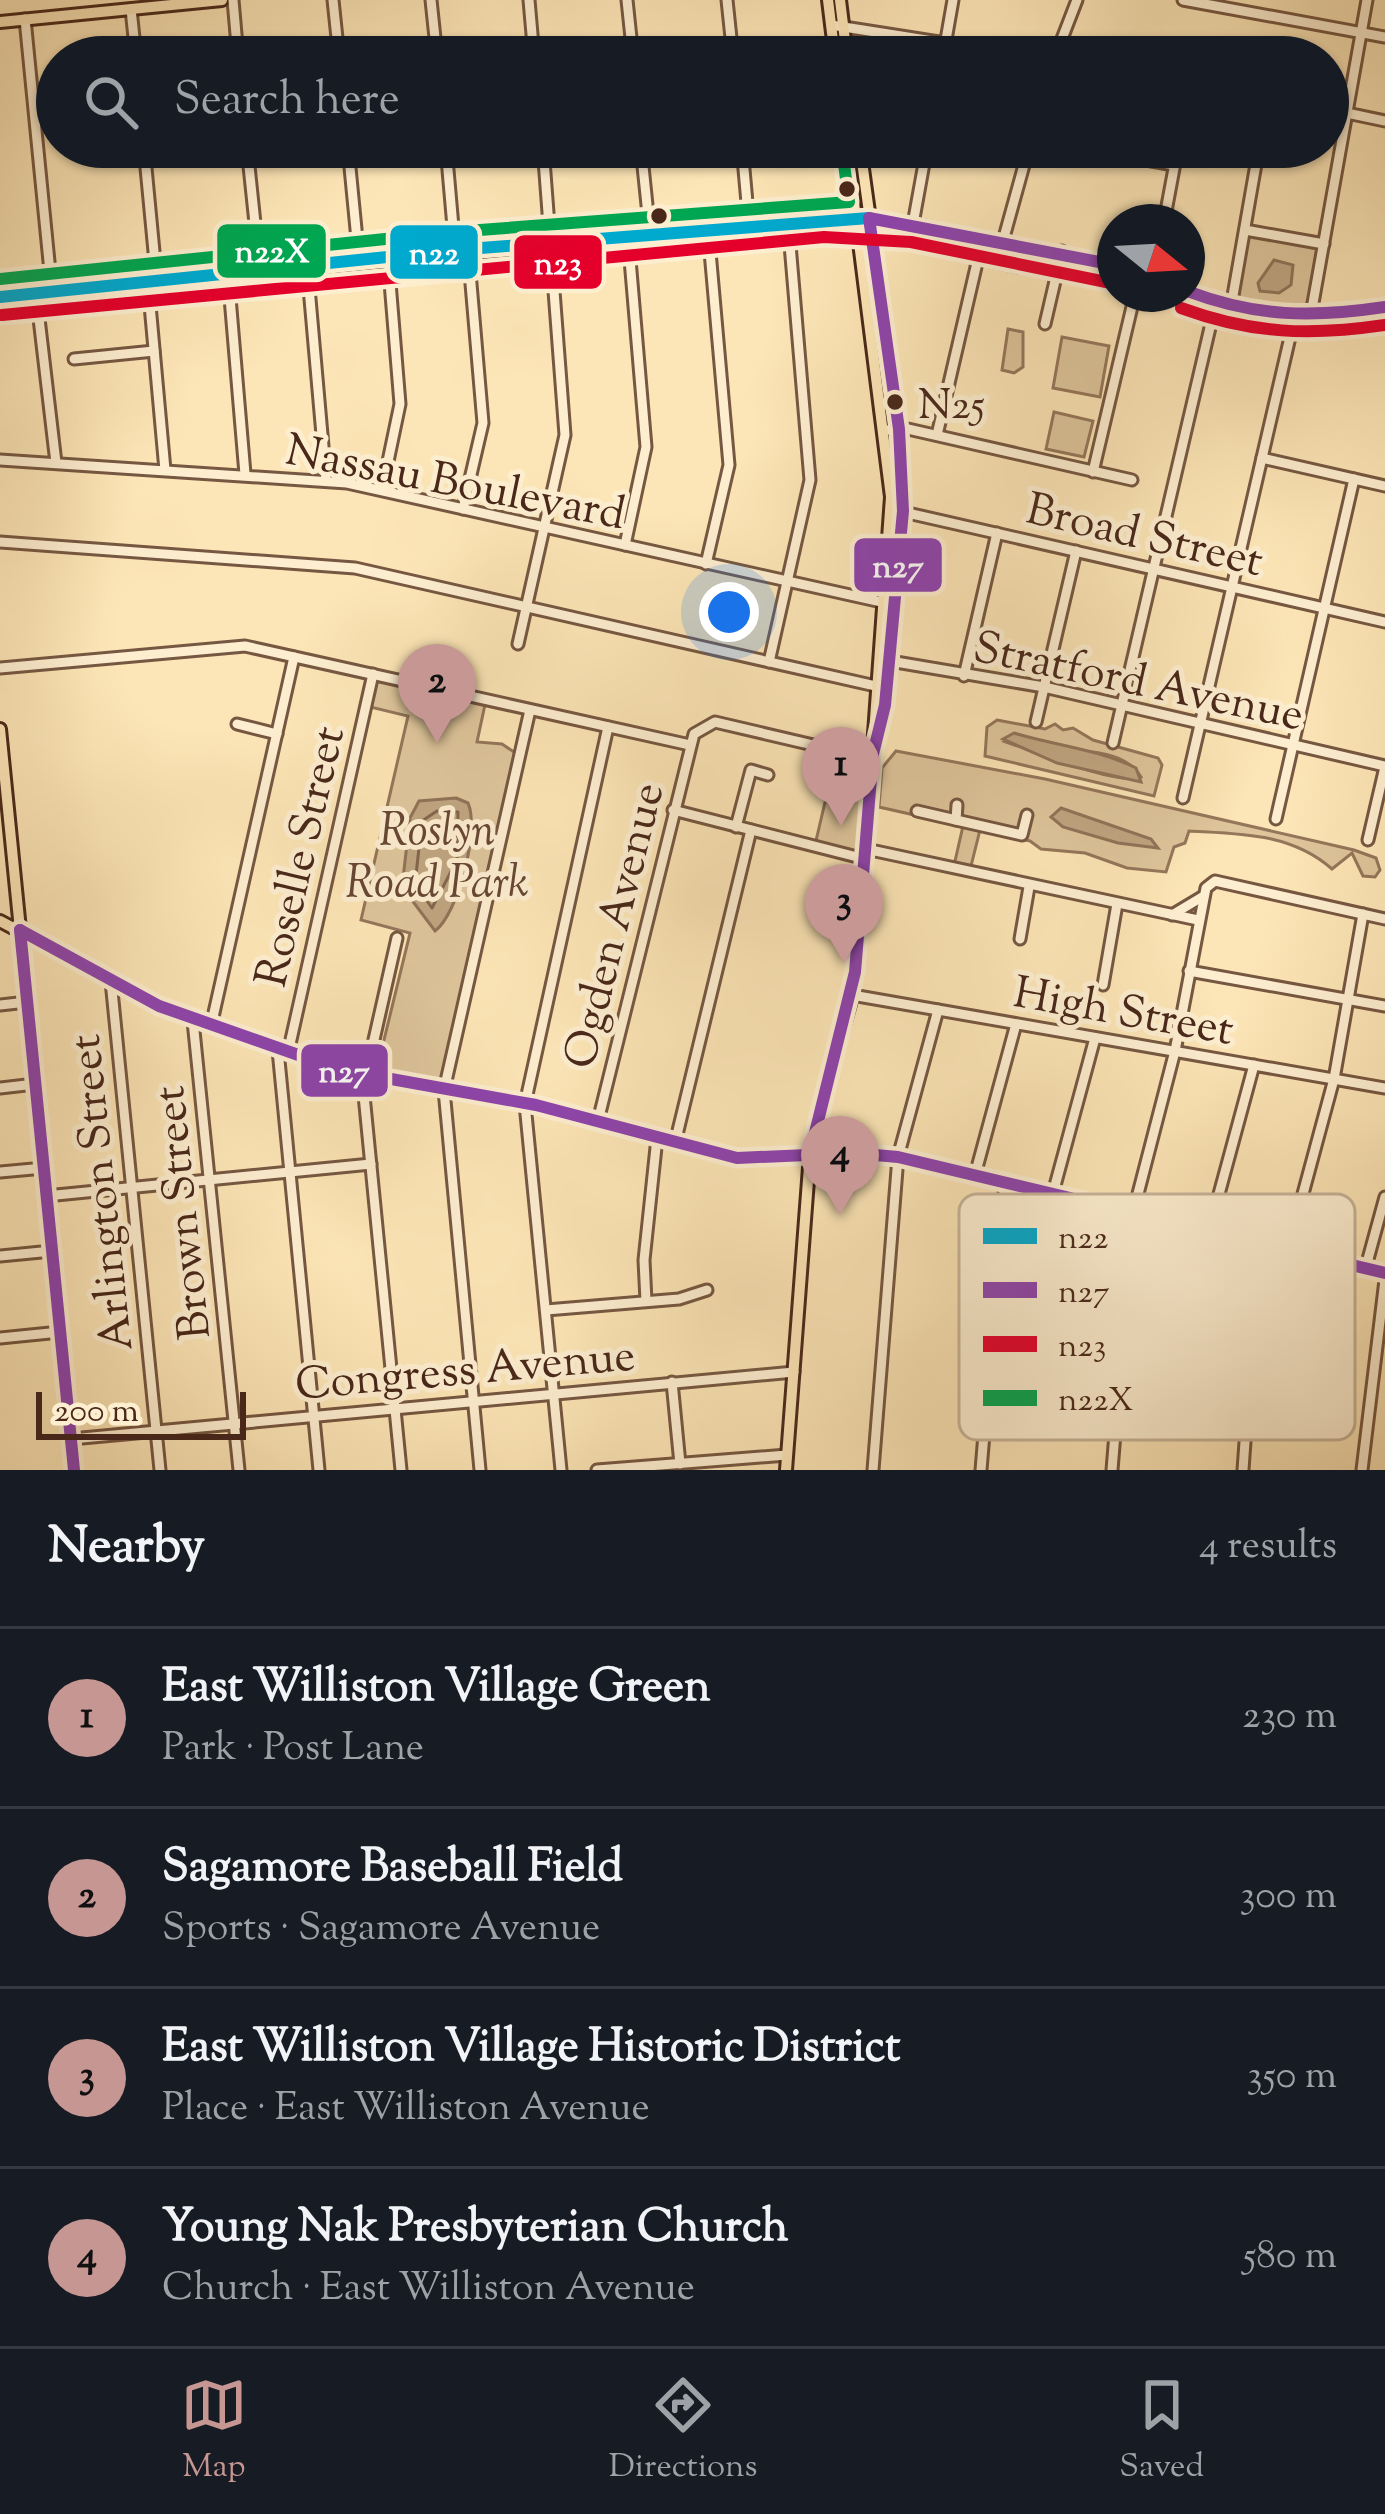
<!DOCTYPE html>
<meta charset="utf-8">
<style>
body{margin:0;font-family:"Sorts Mill Goudy",serif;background:#242831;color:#f1f3f6}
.compass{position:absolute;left:1097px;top:204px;width:108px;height:108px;border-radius:50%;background:#171b24;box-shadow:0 3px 9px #0004;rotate:108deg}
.scale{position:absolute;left:36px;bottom:30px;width:210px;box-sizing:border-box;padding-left:12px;border:6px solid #49281a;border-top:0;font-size:33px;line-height:42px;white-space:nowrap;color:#49281a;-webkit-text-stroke:9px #fdeed0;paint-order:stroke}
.you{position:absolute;left:729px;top:612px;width:42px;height:42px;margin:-30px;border:9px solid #fff;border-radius:50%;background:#1a73e8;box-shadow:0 0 0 18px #1a73e833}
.badge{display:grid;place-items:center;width:78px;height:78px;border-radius:50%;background:#c59692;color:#111;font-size:39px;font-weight:700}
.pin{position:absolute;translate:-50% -99px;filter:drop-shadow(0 3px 6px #0008)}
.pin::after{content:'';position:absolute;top:63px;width:42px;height:36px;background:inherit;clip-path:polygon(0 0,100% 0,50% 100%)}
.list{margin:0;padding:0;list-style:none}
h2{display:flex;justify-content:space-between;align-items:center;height:156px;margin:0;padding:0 48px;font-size:51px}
h2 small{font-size:39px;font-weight:400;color:#9ea1a6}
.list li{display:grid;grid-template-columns:78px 1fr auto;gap:36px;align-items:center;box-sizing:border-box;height:180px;padding:0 48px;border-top:3px solid #363941}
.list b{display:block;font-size:45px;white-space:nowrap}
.list p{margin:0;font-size:39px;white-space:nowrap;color:#9ea1a6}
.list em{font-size:39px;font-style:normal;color:#9ea1a6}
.icon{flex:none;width:66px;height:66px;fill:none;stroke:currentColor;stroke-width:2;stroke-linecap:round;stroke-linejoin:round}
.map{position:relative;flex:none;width:1385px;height:1470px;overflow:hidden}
.search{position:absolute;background:#171b24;box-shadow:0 3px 9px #0004;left:36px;right:36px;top:36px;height:132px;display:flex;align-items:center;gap:30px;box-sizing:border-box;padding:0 42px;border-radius:66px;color:#9ea1a6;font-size:45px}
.sheet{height:876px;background:#171b24}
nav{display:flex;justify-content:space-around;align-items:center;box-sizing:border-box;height:168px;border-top:3px solid #363941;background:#171b24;font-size:33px;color:#9ea1a6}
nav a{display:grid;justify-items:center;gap:6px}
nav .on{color:#c59692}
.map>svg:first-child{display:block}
.green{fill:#dec59b;stroke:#94765a;stroke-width:3;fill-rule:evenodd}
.water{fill:#bfa581;stroke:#907358;stroke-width:3}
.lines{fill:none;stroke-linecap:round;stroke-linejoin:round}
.shore{stroke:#84664e;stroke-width:3}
.minor-casing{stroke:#765741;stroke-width:15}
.major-casing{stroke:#49281a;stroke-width:16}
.minor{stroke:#fdeed0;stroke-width:9}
.major{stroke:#fce5b6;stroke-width:10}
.bus-1-casing{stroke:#fdeed0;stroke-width:21}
.bus-2-casing{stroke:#fdeed0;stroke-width:21}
.bus-3-casing{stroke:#fdeed0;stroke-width:21}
.bus-4-casing{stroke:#fdeed0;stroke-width:21}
.bus-1{stroke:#00a9ce;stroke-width:12}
.bus-2{stroke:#8e44ad;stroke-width:12}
.bus-3{stroke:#e4002b;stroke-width:12}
.bus-4{stroke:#00a651;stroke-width:12}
.bus-dot{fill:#49281a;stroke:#fdeed0;stroke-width:4.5}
.labels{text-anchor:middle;stroke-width:10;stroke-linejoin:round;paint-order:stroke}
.bus-label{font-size:42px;fill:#49281a;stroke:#fdeed0;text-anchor:start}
.street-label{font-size:45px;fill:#49281a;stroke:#fdeed0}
.park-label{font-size:45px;font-style:italic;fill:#674734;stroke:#fdeed0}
.key{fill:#fdeed0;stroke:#c7b399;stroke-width:3}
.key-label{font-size:33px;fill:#49281a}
.line-badge{stroke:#fdeed0;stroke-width:4.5}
.badge-label{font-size:33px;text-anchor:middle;font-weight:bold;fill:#fff}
</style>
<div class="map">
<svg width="1385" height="1470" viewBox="0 0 1385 1470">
<rect width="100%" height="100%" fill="#fce5b6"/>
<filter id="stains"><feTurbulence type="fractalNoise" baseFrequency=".00167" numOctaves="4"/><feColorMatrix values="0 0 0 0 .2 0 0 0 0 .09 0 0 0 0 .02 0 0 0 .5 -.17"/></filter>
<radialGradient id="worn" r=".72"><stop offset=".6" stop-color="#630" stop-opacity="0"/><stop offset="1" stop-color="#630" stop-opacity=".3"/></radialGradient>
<g class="green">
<path d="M 1245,232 L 1323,245 L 1310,320 L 1231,306 Z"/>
<path d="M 983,237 L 1023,244 L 1017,273 L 977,264 Z"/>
<path d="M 1008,329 L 1023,332 L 1023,367 L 1014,373 L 1002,370 Z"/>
<path d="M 1062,337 L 1109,346 L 1100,397 L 1053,388 Z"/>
<path d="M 1054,412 L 1093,421 L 1084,457 L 1046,449 Z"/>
<path d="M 373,676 L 486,700 L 477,742 L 502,744 L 520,756 L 444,1090 L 375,1077 L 410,933 L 361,920 L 408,716 L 366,706 Z"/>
<path d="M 997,720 L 1045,729 L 1055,724 L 1063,730 L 1073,728 L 1093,740 L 1158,758 L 1162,765 L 1154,796 L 985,756 L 987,727 ZM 1026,737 C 1056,758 1119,740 1141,777 C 1118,786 1033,751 1006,742 Z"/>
<path d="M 896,751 L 1045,779 L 1354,850 L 1376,858 L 1380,870 L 1375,877 L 1363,876 L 1352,853 L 1332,869 C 1291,833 1241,834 1189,831 L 1185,843 L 1174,847 L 1166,872 L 1127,868 L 1085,853 L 1041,849 L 1030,841 L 980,830 L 969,874 L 953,870 L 963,826 L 879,807 L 882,768 Z"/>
<path d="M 826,759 L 865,768 L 860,856 L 815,845 L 826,798 L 818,795 Z"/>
</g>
<g class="water">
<path d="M 1274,260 L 1293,265 L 1291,285 L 1279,293 L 1260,291 L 1258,283 Z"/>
<path d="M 1014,733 C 1053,745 1098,749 1136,768 L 1141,782 L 1057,763 L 1003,739 Z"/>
<path d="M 456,798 L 468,803 C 480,829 458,914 435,931 L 402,887 L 410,818 L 419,801 Z"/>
<path d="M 1061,808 L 1151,839 L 1158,848 L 1118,843 L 1063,827 L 1051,817 Z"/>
</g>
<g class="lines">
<path class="shore" d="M 437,811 L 458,812 L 457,860 L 432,908 L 415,884 L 422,821 Z"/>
<defs>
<g id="minor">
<path d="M 233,0 L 238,57"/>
<path d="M 333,0 L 339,57"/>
<path d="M 431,0 L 437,57"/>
<path d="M 529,0 L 534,57"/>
<path d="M 627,0 L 633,57"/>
<path d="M 727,0 L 733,57"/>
<path d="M 1183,0 L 1385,37"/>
<path d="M 131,9 L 136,57"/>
<path d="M 25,19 L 52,292"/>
<path d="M 831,25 L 1035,57"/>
<path d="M 943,57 L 953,0"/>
<path d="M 1055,57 L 1077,0"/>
<path d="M 1328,109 L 1385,121"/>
<path d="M 144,147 L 157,283"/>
<path d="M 247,147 L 260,271"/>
<path d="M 348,147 L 359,260"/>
<path d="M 446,147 L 455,250"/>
<path d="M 641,147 L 650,234"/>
<path d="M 742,147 L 749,225"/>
<path d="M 1073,147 L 1174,165"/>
<path d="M 1164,222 L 1178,147"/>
<path d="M 913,224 L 927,147"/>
<path d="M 1245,230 L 1324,244"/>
<path d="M 1003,241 L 1029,147"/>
<path d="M 307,265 L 326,480"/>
<path d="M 228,274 L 245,474"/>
<path d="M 148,283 L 165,470"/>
<path d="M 36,293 L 56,463"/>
<path d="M 1231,307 L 1259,147"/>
<path d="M 1310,320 L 1367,0"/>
<path d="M 1045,324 L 1062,251"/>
<path d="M 74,359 L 154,351"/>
<path d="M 887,430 L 908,429 L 1132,480"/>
<path d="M 937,435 L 983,237"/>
<path d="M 1262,458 L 1385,486"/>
<path d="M 0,460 L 347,483 L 886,603"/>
<path d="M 1093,472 L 1135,294"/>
<path d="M 382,490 L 400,404 L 388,258"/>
<path d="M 463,509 L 483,423 L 468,249"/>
<path d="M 899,511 L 1385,622"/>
<path d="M 0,542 L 355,568 L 880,687"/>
<path d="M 625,545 L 646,447 L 628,236"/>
<path d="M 706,564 L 729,465 L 708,229"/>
<path d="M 518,644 L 565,435 L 543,147"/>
<path d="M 884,660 L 1044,687 L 1385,766"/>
<path d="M 769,662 L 810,480 L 788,221"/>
<path d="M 0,668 L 245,646 L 690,745"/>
<path d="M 964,676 L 997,533"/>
<path d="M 1036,722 L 1076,551"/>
<path d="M 237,724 L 277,734"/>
<path d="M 1113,743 L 1216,302"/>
<path d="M 1183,798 L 1294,320"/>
<path d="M 957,805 L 956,820 L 1022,835 L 1027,815"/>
<path d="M 673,810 L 865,859"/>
<path d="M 917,811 L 956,820"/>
<path d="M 1276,819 L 1354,479"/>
<path d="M 736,827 L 751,770 L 768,775"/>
<path d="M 1368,840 L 1385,767"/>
<path d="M 866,849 L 1198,920"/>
<path d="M 1172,915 L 1202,897"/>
<path d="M 1020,939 L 1029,887"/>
<path d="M 1189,971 L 1385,1006"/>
<path d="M 111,981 L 160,1470"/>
<path d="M 1103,985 L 1117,904"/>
<path d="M 852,995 L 1385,1088"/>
<path d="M 0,1005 L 27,1002"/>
<path d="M 193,1021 L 239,1470"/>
<path d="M 211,1026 L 294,657"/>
<path d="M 278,1050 L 319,1470"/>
<path d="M 288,1053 L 373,674"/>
<path d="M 362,1075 L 401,1470"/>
<path d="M 366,1075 L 397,938"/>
<path d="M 0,1088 L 35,1084"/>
<path d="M 598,1121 L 694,734 L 715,722 L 873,759"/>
<path d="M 675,1143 L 751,830"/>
<path d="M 0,1172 L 44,1168"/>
<path d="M 975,1175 L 1016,1024"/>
<path d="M 1053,1193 L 1095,1038"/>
<path d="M 46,1196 L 371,1164"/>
<path d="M 1209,1231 L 1254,1065"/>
<path d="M 1287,1253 L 1334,1079 L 1363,914"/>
<path d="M 0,1256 L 52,1251"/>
<path d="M 1365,1270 L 1385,1197"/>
<path d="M 646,1301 L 644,1260 L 657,1138"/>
<path d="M 546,1310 L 679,1299 L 707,1290"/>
<path d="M 0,1338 L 60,1332"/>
<path d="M 672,1382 L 680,1464"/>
<path d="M 71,1439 L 794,1372"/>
<path d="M 480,1470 L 444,1090 L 530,710"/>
<path d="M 561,1470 L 525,1104 L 608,727"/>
<path d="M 597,1470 L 787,1455"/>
<path d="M 873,1470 L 898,1157 L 938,1010"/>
<path d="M 981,1470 L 1005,1182"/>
<path d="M 1112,1470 L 1133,1213 L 1175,1051 L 1206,888 L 1215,881 L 1385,919"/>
<path d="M 1243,1470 L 1259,1245"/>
<path d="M 1362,1470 L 1385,1280"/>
</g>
<g id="major">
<path d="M 828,0 L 835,57"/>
<path d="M 840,0 L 847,57"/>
<path d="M 0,22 L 222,0"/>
<path d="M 860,147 L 899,429 L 903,497 L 877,739"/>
<path d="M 1187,291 C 1273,325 1297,320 1385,307"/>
<path d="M 0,297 L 824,219 L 913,224 L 1115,265"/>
<path d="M 0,729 L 74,1470"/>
<path d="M 0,921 L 159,1006 L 341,1070 L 536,1105 L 737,1158 L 853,1153 L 898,1157 L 1385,1273"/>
<path d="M 786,1470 L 811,1141 L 850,1004 L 859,942 L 891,497 L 847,147"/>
</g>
</defs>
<use href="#minor" class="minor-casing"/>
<use href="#major" class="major-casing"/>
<use href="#minor" class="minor"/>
<use href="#major" class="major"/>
<defs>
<path id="bus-1" d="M 0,297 L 455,250 L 869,218"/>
<g id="bus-2">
<path d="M 1187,291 C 1256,317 1312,318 1385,307"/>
<path d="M 20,930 L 159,1006 L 341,1070 L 536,1105 L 737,1158 L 853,1153 L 898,1157 L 1385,1273"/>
<path d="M 20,930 L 74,1470"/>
<path d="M 809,1157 L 855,972 L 873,754 L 885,705 L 903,511 L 899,429 L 869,218 L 1115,265"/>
</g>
<g id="bus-3">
<path d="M 1181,308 C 1252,334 1310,336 1385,325"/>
<path d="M 2,315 L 824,237 L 911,242 L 1111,283"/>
</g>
<path id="bus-4" d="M 0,279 L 453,232 L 849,202 L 842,149"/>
</defs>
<use href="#bus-1" class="bus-1-casing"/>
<use href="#bus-2" class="bus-2-casing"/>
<use href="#bus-3" class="bus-3-casing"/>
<use href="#bus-4" class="bus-4-casing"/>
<use href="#bus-1" class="bus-1"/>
<use href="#bus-2" class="bus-2"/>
<use href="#bus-3" class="bus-3"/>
<use href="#bus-4" class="bus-4"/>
</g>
<g class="bus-dot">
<circle cx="847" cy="189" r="10"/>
<circle cx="659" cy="216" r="10"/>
<circle cx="895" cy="402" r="10"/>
</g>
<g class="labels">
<g class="bus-label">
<text x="918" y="418">N25</text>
</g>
<g class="street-label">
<text transform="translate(456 480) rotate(11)" y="16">Nassau Boulevard</text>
<text transform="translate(1145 533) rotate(13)" y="16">Broad Street</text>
<text transform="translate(1139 679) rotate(12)" y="16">Stratford Avenue</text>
<text transform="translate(298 856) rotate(-77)" y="16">Roselle Street</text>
<text transform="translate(612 925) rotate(-76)" y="16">Ogden Avenue</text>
<text transform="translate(1124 1009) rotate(10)" y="16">High Street</text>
<text transform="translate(99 1193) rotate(-96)" y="16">Arlington Street</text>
<text transform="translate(180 1213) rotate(-96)" y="16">Brown Street</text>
<text transform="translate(465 1368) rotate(-5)" y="16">Congress Avenue</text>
</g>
<g class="park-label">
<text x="437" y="844">Roslyn<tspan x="437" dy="52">Road Park</tspan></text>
</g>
</g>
<rect x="959" y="1194" width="396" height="246" rx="18" class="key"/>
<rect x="983" y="1228" width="54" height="16" fill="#00a9ce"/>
<rect x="983" y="1282" width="54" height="16" fill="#8e44ad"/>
<rect x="983" y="1336" width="54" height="16" fill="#e4002b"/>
<rect x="983" y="1390" width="54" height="16" fill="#00a651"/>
<g class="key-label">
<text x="1058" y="1248">n22</text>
<text x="1058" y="1302">n27</text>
<text x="1058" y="1356">n23</text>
<text x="1058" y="1410">n22X</text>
</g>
<g class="line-badge">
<rect x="215" y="222" width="113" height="58" rx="12" fill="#00a651"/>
<rect x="388" y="223" width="92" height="58" rx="12" fill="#00a9ce"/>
<rect x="512" y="233" width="92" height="58" rx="12" fill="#e4002b"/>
<rect x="852" y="536" width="92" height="58" rx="12" fill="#8e44ad"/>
<rect x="299" y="1042" width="91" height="57" rx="12" fill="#8e44ad"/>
</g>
<g class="badge-label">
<text x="272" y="262">n22X</text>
<text x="434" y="264">n22</text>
<text x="558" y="274">n23</text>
<text x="898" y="577">n27</text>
<text x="344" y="1082">n27</text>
</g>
<rect width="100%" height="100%" filter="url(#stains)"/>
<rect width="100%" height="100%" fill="url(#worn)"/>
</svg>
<svg class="compass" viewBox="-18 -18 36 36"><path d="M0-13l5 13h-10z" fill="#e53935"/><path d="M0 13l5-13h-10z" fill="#9ea1a6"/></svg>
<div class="scale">200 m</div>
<div class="you"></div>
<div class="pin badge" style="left:841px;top:826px">1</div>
<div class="pin badge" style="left:437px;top:743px">2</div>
<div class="pin badge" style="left:844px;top:963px">3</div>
<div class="pin badge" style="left:840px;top:1215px">4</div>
<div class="search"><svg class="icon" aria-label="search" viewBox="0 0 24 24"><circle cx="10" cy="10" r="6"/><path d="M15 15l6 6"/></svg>Search here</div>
</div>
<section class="sheet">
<h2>Nearby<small>4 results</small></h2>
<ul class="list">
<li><span class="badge">1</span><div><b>East Williston Village Green</b><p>Park · Post Lane</p></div><em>230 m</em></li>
<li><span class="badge">2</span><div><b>Sagamore Baseball Field</b><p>Sports · Sagamore Avenue</p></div><em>300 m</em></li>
<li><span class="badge">3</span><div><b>East Williston Village Historic District</b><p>Place · East Williston Avenue</p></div><em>350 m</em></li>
<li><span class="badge">4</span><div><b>Young Nak Presbyterian Church</b><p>Church · East Williston Avenue</p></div><em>580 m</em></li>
</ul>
</section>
<nav>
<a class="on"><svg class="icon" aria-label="map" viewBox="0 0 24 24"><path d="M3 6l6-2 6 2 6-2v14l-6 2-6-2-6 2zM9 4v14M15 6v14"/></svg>Map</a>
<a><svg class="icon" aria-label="directions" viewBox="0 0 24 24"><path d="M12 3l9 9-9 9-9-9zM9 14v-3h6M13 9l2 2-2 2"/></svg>Directions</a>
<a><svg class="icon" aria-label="saved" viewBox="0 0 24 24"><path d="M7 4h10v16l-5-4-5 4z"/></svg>Saved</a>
</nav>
